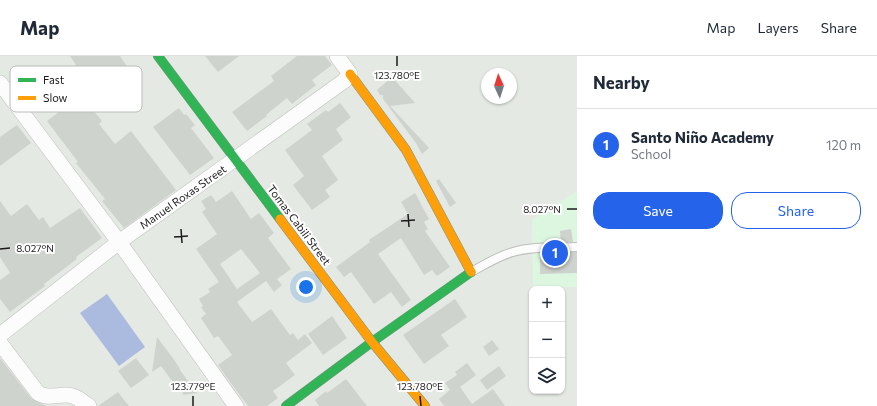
<!DOCTYPE html>
<meta charset="utf-8">
<style>
body{margin:0;font-family:Commissioner,sans-serif;background:#f6f6f7;color:#1f2937}
.controls{position:absolute;right:12px;bottom:12px;display:grid;overflow:hidden;border-radius:8px;box-shadow:0 1px 3px #0004}
.controls button{width:36px;height:36px;display:grid;place-items:center;padding:0;border:0;border-bottom:1px solid #e0e1e3;background:#fff;color:#1f2937;font:20px sans-serif}
.compass{position:absolute;left:481px;top:12px;width:36px;height:36px;border-radius:50%;background:#fff;box-shadow:0 1px 3px #0004;rotate:356deg}
.you{position:absolute;left:306px;top:231px;width:14px;height:14px;margin:-10px;border:3px solid #fff;border-radius:50%;background:#1a73e8;box-shadow:0 0 0 6px #1a73e833}
.badge{display:grid;place-items:center;width:26px;height:26px;border-radius:50%;background:#2563eb;color:#fff;font-size:13px;font-weight:700}
.pin{position:absolute;translate:-50% -50%;border:2px solid #fff;box-shadow:0 1px 4px #0006}
.list{margin:0;padding:0;list-style:none}
h2{display:flex;justify-content:space-between;align-items:center;height:52px;margin:0;padding:0 16px;font-size:17px}
h2 small{font-size:13px;font-weight:400;color:#747a83}
.list li{display:grid;grid-template-columns:26px 1fr auto;gap:12px;align-items:center;box-sizing:border-box;height:72px;padding:0 16px;border-top:1px solid #e0e1e3}
.list b{display:block;font-size:15px;white-space:nowrap}
.list p{margin:0;font-size:13px;white-space:nowrap;color:#747a83}
.list em{font-size:13px;font-style:normal;color:#747a83}
.actions{display:flex;gap:8px;padding:12px 16px}
.actions a{flex:1;padding:9px 0;border:1px solid #2563eb;border-radius:16px;text-align:center;font-size:14px;color:#2563eb}
.actions .main{background:#2563eb;color:#fff}
.icon{flex:none;width:22px;height:22px;fill:none;stroke:currentColor;stroke-width:2;stroke-linecap:round;stroke-linejoin:round}
.map{position:relative;flex:none;width:577px;height:350px;overflow:hidden}
header{display:flex;align-items:center;gap:24px;box-sizing:border-box;height:56px;padding:0 20px;background:#fff;border-bottom:1px solid #e0e1e3}
header strong{font-size:19px}
nav{display:flex;gap:22px;margin-inline-start:auto;font-size:14px}
main{display:flex}
aside{flex:1;background:#fff}
.map>svg:first-child{display:block}
.education{fill:#ddf6e0}
.pitch{fill:#abbbe0}
.building{fill:#cfd3cd;fill-rule:evenodd}
.lines{fill:none;stroke-linecap:round;stroke-linejoin:round}
.lane-casing{stroke:#bcbfbc;stroke-width:10}
.street-casing{stroke:#bcbfbc;stroke-width:16}
.fast-casing{stroke:#7c9481;stroke-width:10}
.slow-casing{stroke:#7c9481;stroke-width:10}
.lane{stroke:#fbfcfb;stroke-width:8}
.street{stroke:#fbfcfb;stroke-width:15}
.fast{stroke:#30b455;stroke-width:9}
.slow{stroke:#ff9f0a;stroke-width:9}
.ticks{fill:none;stroke:#1b1b1b;stroke-width:1.5}
.labels{text-anchor:middle;stroke-width:4;stroke-linejoin:round;paint-order:stroke}
.street-label{font-size:11px;fill:#1b1b1b;stroke:#fff}
.key{fill:#fff;stroke:#bbb;stroke-width:1}
.key-label{font-size:11px;fill:#1b1b1b}
.ticks-label{font-size:10px;text-anchor:middle;fill:#1b1b1b;stroke:#fff;stroke-width:4;stroke-linejoin:round;paint-order:stroke}
</style>
<header>
<strong>Map</strong>
<nav><a>Map</a><a>Layers</a><a>Share</a></nav>
</header>
<main>
<div class="map">
<svg width="577" height="350" viewBox="0 0 577 350">
<rect width="100%" height="100%" fill="#e4eae3"/>
<path class="education" d="M 577,135 L 577,231 L 533,231 L 532,164 Z"/>
<path class="pitch" d="M 107,238 L 145,291 L 119,310 L 80,257 Z"/>
<g class="building">
<path d="M 70,0 L 120,0 L 128,12 L 111,24 L 100,10 L 74,30 L 102,65 L 99,68 L 115,88 L 131,75 L 176,134 L 124,172 L 102,145 L 105,143 L 76,107 L 78,106 L 47,65 L 59,56 L 43,34 L 76,9 Z"/>
<path d="M 205,0 L 239,0 L 218,16 Z"/>
<path d="M 297,0 L 325,0 L 332,9 L 312,24 L 316,29 L 292,48 L 287,42 L 266,59 L 267,60 L 247,75 L 232,56 L 274,25 L 271,20 Z"/>
<path d="M 392,21 L 415,47 L 390,50 L 429,92 L 422,98 L 416,87 L 383,43 L 383,39 L 380,39 L 377,34 Z"/>
<path d="M 340,47 L 351,61 L 336,73 L 343,84 L 322,100 L 338,124 L 325,134 L 330,141 L 312,154 L 293,129 L 304,120 L 285,94 L 312,74 L 307,68 L 326,54 L 328,56 Z"/>
<path d="M 179,52 L 184,59 L 186,58 L 195,69 L 191,72 L 214,102 L 190,119 L 153,71 Z"/>
<path d="M 17,69 L 31,87 L 0,110 L 0,81 Z"/>
<path d="M 439,123 L 456,147 L 450,151 L 436,125 Z"/>
<path d="M 232,135 L 251,163 L 259,157 L 274,177 L 268,182 L 291,213 L 277,223 L 282,229 L 274,236 L 266,225 L 237,246 L 252,266 L 271,253 L 290,279 L 293,277 L 298,284 L 305,278 L 312,287 L 286,307 L 295,319 L 273,335 L 278,342 L 267,350 L 248,350 L 235,333 L 218,309 L 232,299 L 218,280 L 214,282 L 201,262 L 206,258 L 201,251 L 203,250 L 199,243 L 210,236 L 208,233 L 219,226 L 196,193 L 217,178 L 202,156 L 206,153 L 201,145 L 211,139 L 216,146 ZM 241,193 L 260,217 L 237,233 L 220,208 Z"/>
<path d="M 415,137 L 429,163 L 424,166 L 428,173 L 425,175 L 450,211 L 437,220 L 432,214 L 424,219 L 401,182 L 378,198 L 411,244 L 402,251 L 391,236 L 374,248 L 351,216 L 344,221 L 336,211 L 370,186 L 369,184 L 408,158 L 401,146 Z"/>
<path d="M 0,145 L 11,160 L 27,148 L 39,164 L 43,161 L 50,172 L 80,152 L 102,182 L 76,201 L 77,203 L 44,228 L 45,230 L 10,256 L 0,243 L 0,224 L 10,217 L 0,201 Z"/>
<path d="M 571,173 L 573,186 L 561,186 L 560,175 Z"/>
<path d="M 577,196 L 577,217 L 540,218 L 540,197 Z"/>
<path d="M 455,243 L 467,261 L 441,279 L 449,290 L 424,308 L 403,279 Z"/>
<path d="M 332,260 L 347,282 L 323,299 L 308,278 Z"/>
<path d="M 157,281 L 175,305 L 180,313 L 180,314 L 197,337 L 183,339 L 181,325 L 175,329 L 161,310 L 152,316 Z"/>
<path d="M 492,284 L 499,293 L 489,300 L 483,291 Z"/>
<path d="M 0,302 L 31,342 L 39,347 L 47,350 L 0,350 Z"/>
<path d="M 136,302 L 149,319 L 131,332 L 118,315 Z"/>
<path d="M 467,307 L 476,319 L 460,331 L 472,348 L 493,333 L 505,350 L 444,350 L 439,343 L 450,334 L 445,327 L 457,319 L 455,316 Z"/>
<path d="M 499,310 L 506,320 L 487,334 L 480,324 Z"/>
<path d="M 346,323 L 367,350 L 319,350 L 315,344 L 326,335 L 327,337 Z"/>
<path d="M 118,336 L 129,350 L 98,350 Z"/>
</g>
<g class="lines">
<defs>
<path id="lane" d="M 471,216 C 484,209 498,200 513,196 C 533,190 556,192 577,191"/>
<g id="street">
<path d="M 0,27 L 119,186 L 236,350"/>
<path d="M 0,279 L 119,186 L 344,25 L 350,18 L 337,0"/>
<path d="M 0,287 L 38,337 C 50,345 63,335 75,341 C 80,343 84,347 89,350"/>
</g>
<g id="fast">
<path d="M 158,0 L 280,163"/>
<path d="M 286,350 L 372,286 L 471,216"/>
</g>
<g id="slow">
<path d="M 350,18 L 406,94 L 471,216"/>
<path d="M 280,163 L 372,286 L 425,350"/>
</g>
</defs>
<use href="#lane" class="lane-casing"/>
<use href="#street" class="street-casing"/>
<use href="#fast" class="fast-casing"/>
<use href="#slow" class="slow-casing"/>
<use href="#lane" class="lane"/>
<use href="#street" class="street"/>
<use href="#fast" class="fast"/>
<use href="#slow" class="slow"/>
</g>
<path class="ticks" d="M 397,0 L 397,10M 567,153 L 577,153M 408,158 L 409,171M 401,165 L 415,164M 181,173 L 182,187M 174,181 L 188,180M 0,193 L 10,192M 193,340 L 193,350M 420,340 L 421,350"/>
<g class="labels">
<g class="street-label">
<text transform="translate(183 141) rotate(-35)" y="4">Manuel Roxas Street</text>
<text transform="translate(299 169) rotate(53)" y="4">Tomas Cabili Street</text>
</g>
</g>
<rect x="10" y="10" width="132" height="46" rx="6" class="key"/>
<rect x="18" y="22" width="18" height="4" fill="#30b455"/>
<rect x="18" y="40" width="18" height="4" fill="#ff9f0a"/>
<g class="key-label">
<text x="43" y="28">Fast</text>
<text x="43" y="46">Slow</text>
</g>
<g class="ticks-label">
<text x="397" y="23">123.780°E</text>
<text x="542" y="157">8.027°N</text>
<text x="35" y="196">8.027°N</text>
<text x="193" y="334">123.779°E</text>
<text x="420" y="334">123.780°E</text>
</g>
</svg>
<div class="controls">
<button>+</button>
<button>−</button>
<button><svg class="icon" aria-label="layers" viewBox="0 0 24 24"><path d="M12 4l9 5-9 5-9-5zM3 14l9 5 9-5"/></svg></button>
</div>
<svg class="compass" viewBox="-18 -18 36 36"><path d="M0-13l5 13h-10z" fill="#e53935"/><path d="M0 13l5-13h-10z" fill="#747a83"/></svg>
<div class="you"></div>
<div class="pin badge" style="left:555px;top:197px">1</div>
</div>
<aside>
<h2>Nearby<small></small></h2>
<ul class="list">
<li><span class="badge">1</span><div><b>Santo Niño Academy</b><p>School</p></div><em>120 m</em></li>
</ul>
<div class="actions"><a class="main">Save</a><a>Share</a></div>
</aside>
</main>
